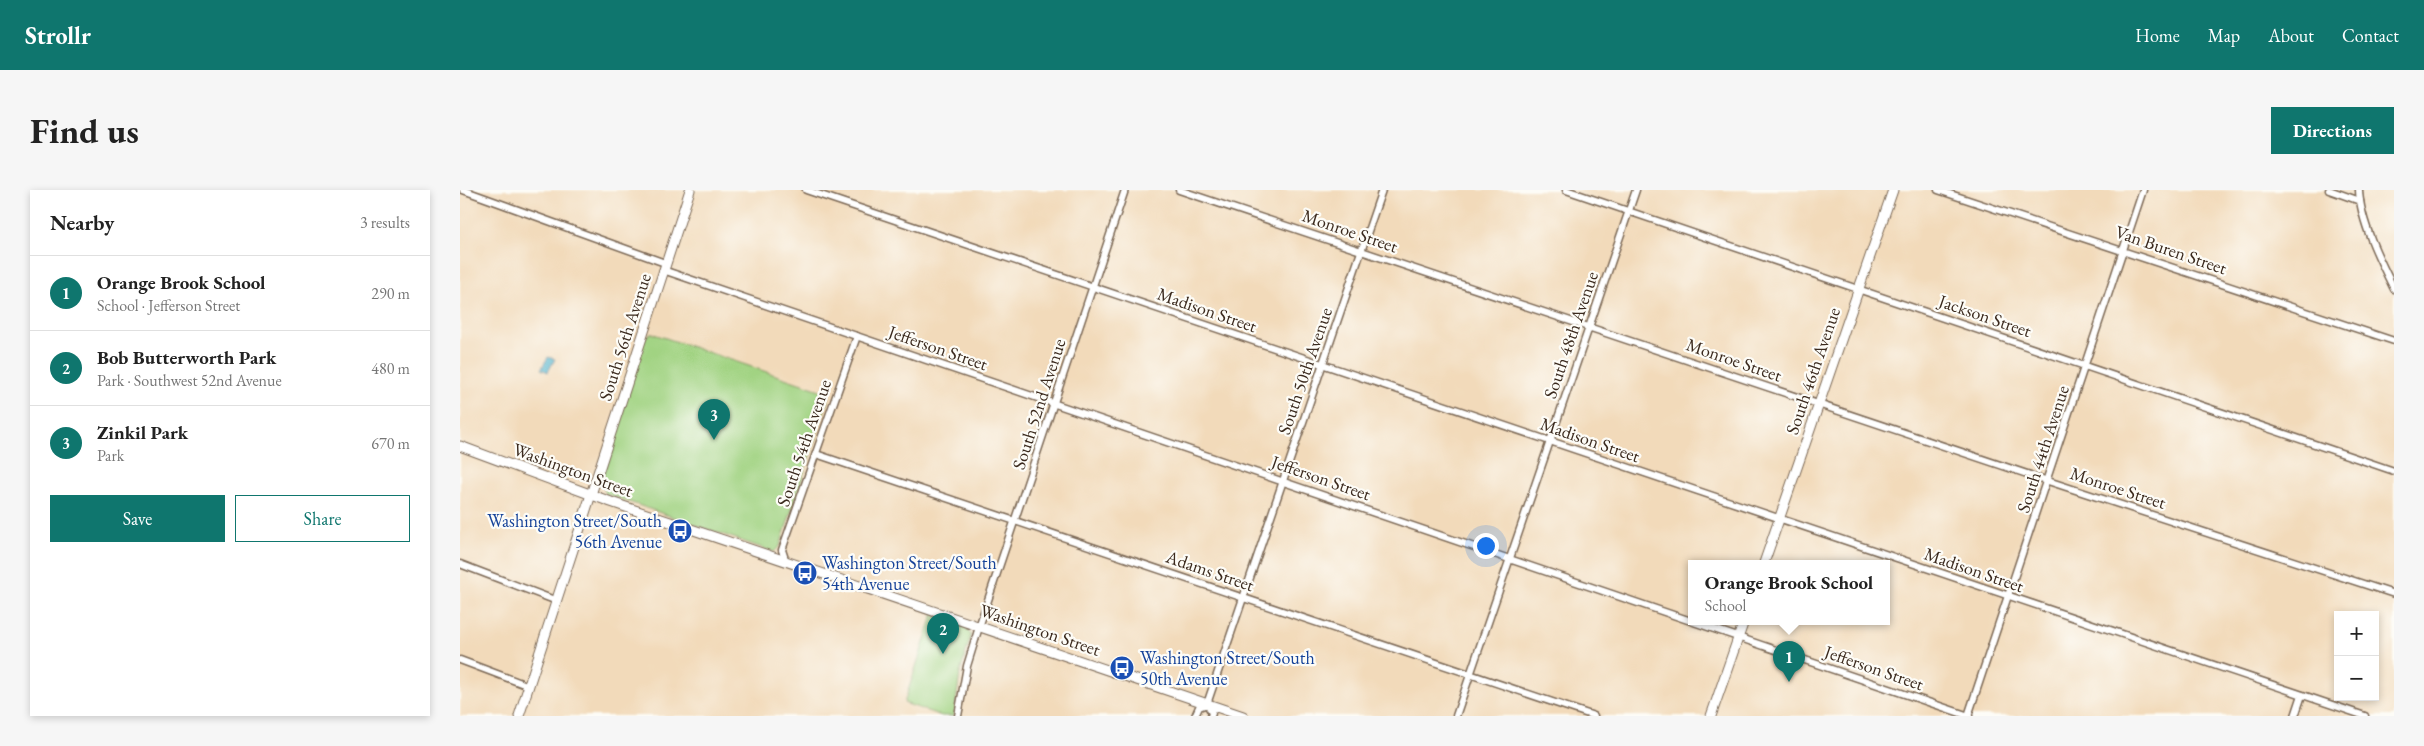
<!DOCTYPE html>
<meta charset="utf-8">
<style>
body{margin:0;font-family:"EB Garamond",serif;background:#f6f6f6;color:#222}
.controls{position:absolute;right:15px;bottom:15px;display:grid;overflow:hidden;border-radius:0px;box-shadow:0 2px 8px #0003}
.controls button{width:45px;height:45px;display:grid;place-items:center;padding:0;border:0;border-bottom:1px solid #e0e0e0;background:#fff;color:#222;font:25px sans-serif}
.you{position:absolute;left:1025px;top:355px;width:18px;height:18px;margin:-12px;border:4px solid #fff;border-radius:50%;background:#1a73e8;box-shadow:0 0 0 8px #1a73e833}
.badge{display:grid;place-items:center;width:32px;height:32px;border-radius:50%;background:#0f766e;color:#fff;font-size:16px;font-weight:700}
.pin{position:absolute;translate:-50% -41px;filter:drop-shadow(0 1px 2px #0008)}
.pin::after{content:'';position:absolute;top:26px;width:18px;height:15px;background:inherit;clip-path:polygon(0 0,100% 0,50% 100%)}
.popup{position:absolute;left:1228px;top:370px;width:202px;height:65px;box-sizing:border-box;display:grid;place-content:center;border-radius:0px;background:#fff;filter:drop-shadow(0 1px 4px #0005);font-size:16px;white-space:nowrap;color:#767676}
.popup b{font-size:19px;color:#222}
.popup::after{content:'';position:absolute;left:50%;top:100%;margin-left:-10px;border:10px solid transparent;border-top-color:#fff}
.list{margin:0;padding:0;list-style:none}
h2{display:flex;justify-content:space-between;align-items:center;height:65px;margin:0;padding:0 20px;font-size:21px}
h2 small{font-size:16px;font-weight:400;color:#767676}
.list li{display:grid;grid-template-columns:32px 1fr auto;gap:15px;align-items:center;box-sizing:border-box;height:75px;padding:0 20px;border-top:1px solid #e0e0e0}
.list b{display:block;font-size:19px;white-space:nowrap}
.list p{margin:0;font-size:16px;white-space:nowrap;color:#767676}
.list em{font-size:16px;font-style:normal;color:#767676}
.actions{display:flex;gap:10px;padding:15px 20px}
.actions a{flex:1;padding:11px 0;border:1px solid #0f766e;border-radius:0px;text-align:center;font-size:18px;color:#0f766e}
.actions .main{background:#0f766e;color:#fff}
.map{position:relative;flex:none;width:1934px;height:526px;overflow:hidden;border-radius:0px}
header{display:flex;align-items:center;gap:30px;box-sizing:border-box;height:70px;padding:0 25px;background:#0f766e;color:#fff}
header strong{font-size:24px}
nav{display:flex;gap:28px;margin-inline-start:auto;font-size:18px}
.intro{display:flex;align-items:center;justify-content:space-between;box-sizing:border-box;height:120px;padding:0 30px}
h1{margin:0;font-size:35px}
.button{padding:12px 22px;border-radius:0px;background:#0f766e;color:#fff;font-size:18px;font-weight:700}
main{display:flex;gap:30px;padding:0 30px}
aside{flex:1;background:#fff;border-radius:0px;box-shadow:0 2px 8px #0003}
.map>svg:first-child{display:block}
.green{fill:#a1d382;stroke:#6e7e50}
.water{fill:#48adc8;stroke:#426c73}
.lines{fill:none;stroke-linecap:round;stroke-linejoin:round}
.street-casing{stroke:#7b6855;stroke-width:9}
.secondary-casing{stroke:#7b6855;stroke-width:11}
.street{stroke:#fff;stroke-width:6}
.secondary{stroke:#fff;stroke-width:9}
.labels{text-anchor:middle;stroke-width:4.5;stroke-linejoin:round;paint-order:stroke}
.street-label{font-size:18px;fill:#3b2a1e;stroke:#fdfcf7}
.transit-label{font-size:18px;fill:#164399;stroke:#fdfcf7;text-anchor:start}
</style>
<header>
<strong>Strollr</strong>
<nav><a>Home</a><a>Map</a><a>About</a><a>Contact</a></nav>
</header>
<div class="intro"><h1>Find us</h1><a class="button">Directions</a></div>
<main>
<aside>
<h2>Nearby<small>3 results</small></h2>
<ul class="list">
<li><span class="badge">1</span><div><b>Orange Brook School</b><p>School · Jefferson Street</p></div><em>290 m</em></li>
<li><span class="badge">2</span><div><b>Bob Butterworth Park</b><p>Park · Southwest 52nd Avenue</p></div><em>480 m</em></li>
<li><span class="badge">3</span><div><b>Zinkil Park</b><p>Park</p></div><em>670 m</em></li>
</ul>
<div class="actions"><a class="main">Save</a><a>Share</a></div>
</aside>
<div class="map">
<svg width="1934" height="526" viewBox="0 0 1934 526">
<rect width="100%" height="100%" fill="#fdfcf7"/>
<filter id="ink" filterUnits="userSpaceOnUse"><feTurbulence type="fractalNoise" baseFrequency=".02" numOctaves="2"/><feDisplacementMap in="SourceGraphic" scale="10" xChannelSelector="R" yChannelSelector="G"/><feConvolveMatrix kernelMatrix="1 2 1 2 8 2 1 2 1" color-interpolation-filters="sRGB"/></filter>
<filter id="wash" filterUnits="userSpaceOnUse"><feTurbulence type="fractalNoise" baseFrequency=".0096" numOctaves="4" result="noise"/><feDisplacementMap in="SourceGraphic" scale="20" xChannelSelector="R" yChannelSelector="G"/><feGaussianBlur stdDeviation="1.12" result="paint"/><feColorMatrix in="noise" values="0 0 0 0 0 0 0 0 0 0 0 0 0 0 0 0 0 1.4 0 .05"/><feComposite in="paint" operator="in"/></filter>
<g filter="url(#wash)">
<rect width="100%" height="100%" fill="#f2daba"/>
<g class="green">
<path d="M 191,143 L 366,202 L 369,207 L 320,356 L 314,362 L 146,304 L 141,292 L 184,148 Z"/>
<path d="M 473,425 L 504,436 L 511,445 L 500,483 L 494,526 L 482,526 L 444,513 Z"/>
</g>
<path class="water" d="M 88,167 L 95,169 L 88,182 L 81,179 Z"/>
</g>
<g filter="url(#ink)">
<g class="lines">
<defs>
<g id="street">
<path d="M 3,0 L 205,73"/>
<path d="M 346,0 L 1905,526"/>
<path d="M 719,0 L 1588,291 L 1934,404"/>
<path d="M 1106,0 L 1934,281"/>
<path d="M 1478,0 L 1934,151"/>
<path d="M 1869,0 L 1900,11"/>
<path d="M 1899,0 C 1900,31 1920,71 1934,99"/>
<path d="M 203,80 L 1509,526"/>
<path d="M 356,264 L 1134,526"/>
<path d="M 325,369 L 322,360 L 397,146"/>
<path d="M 0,374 L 97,411"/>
<path d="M 0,470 L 69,496"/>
<path d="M 747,514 L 922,0"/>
<path d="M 747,514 L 752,523 L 751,526"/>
<path d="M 498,526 L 507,476 L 519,437 L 665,0"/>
<path d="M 735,526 L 739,517 L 747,514"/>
<path d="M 996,526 L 1176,0"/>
<path d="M 1508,526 L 1683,0"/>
<path d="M 1835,526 L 1842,505"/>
</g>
<g id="secondary">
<path d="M 0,256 L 151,312 L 783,526"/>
<path d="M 1304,373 L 1433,0"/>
<path d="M 59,526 L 230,0"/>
<path d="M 1251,526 L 1284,431"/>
</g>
</defs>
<use href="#street" class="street-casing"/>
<use href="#secondary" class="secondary-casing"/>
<use href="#street" class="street"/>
<use href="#secondary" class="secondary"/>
</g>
</g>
<defs>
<symbol id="bus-disc" viewBox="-11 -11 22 22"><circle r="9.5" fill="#1a4fb4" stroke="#fdfcf7"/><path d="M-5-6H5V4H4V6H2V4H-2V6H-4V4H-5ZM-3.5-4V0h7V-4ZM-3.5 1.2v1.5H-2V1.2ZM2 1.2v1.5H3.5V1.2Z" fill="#fff"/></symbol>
</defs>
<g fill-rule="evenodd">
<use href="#bus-disc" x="206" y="327" width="28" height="28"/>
<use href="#bus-disc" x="331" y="369" width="28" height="28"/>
<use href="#bus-disc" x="648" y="464" width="28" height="28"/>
</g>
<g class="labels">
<g class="street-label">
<text transform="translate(890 41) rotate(19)" y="6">Monroe Street</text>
<text transform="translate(1711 60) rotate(19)" y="6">Van Buren Street</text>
<text transform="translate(747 120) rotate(19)" y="6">Madison Street</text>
<text transform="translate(1525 126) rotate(19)" y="6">Jackson Street</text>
<text transform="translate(1111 145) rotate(-71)" y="6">South 48th Avenue</text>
<text transform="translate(165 147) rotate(-72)" y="6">South 56th Avenue</text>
<text transform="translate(478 158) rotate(19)" y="6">Jefferson Street</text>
<text transform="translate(1274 170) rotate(19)" y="6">Monroe Street</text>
<text transform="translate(845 181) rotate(-71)" y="6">South 50th Avenue</text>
<text transform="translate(1353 181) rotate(-71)" y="6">South 46th Avenue</text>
<text transform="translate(579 214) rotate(-72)" y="6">South 52nd Avenue</text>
<text transform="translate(1130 250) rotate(19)" y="6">Madison Street</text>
<text transform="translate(344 253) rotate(-71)" y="6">South 54th Avenue</text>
<text transform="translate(1583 259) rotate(-72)" y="6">South 44th Avenue</text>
<text transform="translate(113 280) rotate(20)" y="6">Washington Street</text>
<text transform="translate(861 288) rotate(19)" y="6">Jefferson Street</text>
<text transform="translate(1658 298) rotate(18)" y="6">Monroe Street</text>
<text transform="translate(1514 380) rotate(19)" y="6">Madison Street</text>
<text transform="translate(750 381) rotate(19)" y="6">Adams Street</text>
<text transform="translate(580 440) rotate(19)" y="6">Washington Street</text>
<text transform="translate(1414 478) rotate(19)" y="6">Jefferson Street</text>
</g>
<g class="transit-label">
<text x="202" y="337" text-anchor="end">Washington Street/South<tspan x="202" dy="21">56th Avenue</tspan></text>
<text x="362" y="379">Washington Street/South<tspan x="362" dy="21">54th Avenue</tspan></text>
<text x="680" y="474">Washington Street/South<tspan x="680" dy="21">50th Avenue</tspan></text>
</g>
</g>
</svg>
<div class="controls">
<button>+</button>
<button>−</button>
</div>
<div class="you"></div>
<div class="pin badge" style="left:1329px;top:492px">1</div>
<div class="popup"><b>Orange Brook School</b>School</div>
<div class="pin badge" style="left:483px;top:464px">2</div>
<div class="pin badge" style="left:254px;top:250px">3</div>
</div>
</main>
